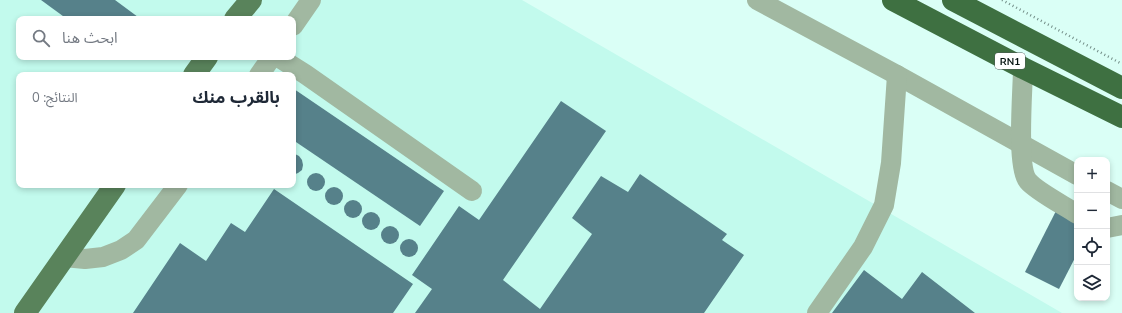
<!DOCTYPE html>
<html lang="ar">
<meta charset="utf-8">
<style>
body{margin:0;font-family:"Nunito Sans","Noto Sans Arabic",sans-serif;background:#f6f6f7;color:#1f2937;direction:rtl}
.controls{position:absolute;right:12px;bottom:12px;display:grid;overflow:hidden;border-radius:8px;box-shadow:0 2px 6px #0003}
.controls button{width:36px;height:36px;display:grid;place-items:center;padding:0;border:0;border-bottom:1px solid #e0e1e3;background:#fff;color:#1f2937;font:20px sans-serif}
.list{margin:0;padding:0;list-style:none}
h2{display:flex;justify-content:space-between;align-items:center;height:52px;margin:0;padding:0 16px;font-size:17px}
h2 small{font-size:13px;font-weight:400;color:#747a83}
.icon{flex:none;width:22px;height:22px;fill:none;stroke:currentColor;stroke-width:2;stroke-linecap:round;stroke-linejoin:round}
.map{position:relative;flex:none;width:1122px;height:313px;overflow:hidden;direction:ltr}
.search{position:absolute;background:#fff;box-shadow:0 2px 6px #0003;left:16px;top:16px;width:280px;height:44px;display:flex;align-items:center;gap:10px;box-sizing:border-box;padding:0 14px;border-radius:8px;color:#747a83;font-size:15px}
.panel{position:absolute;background:#fff;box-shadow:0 2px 6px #0003;left:16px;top:72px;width:280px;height:116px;border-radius:8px;direction:rtl}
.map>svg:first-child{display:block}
.built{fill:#c2faed;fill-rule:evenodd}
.building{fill:#56818a}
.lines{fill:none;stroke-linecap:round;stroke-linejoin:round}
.path{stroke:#738e88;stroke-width:2.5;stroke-dasharray:1 3;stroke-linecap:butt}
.minor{stroke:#a1b8a1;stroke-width:20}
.major{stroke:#59835b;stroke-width:22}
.highway{stroke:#3e7041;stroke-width:22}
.labels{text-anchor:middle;stroke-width:3.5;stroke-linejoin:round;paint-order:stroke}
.shield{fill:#fff;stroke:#4f5957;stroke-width:1}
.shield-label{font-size:10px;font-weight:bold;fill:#03120f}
</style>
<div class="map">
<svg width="1122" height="313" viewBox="0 0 1122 313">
<rect width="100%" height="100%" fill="#dafff6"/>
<path class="built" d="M 0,0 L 522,0 L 1062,313 L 0,313 ZM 19,19 L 293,19 L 293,57 L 19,57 ZM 19,75 L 293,75 L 293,185 L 19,185 Z"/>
<g class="building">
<path d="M 41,0 L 115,0 L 138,17 L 136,19 L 67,19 Z"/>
<path d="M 294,89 L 444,191 L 420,226 L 293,140 Z"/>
<path d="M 561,101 L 606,131 L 503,280 L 540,309 L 592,234 L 572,218 L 601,176 L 628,192 L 640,174 L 727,234 L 722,240 L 744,255 L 704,313 L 415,313 L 432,289 L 412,275 L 459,206 L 479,220 Z"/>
<path d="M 293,153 L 299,156 L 302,160 L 303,165 L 302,170 L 298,173 L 293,175 Z"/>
<circle cx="316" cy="182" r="9"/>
<circle cx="334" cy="196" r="9"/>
<path d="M 274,189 L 413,284 L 393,313 L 133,313 L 180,243 L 206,261 L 231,223 L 245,232 Z"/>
<circle cx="353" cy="209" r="9"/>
<path d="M 1057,209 L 1077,219 L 1077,254 L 1059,289 L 1025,272 Z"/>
<circle cx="371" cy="221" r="9"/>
<circle cx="390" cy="235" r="9"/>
<circle cx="409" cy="248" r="9"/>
<path d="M 864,270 L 902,299 L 922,272 L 975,313 L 832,313 Z"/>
</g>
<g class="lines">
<path class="path" d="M 1002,0 L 1122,64"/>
<g class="minor">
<path d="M 757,0 L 897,75 L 1077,175"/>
<path d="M 293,26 L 311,0"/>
<path d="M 278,57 L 305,74 L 472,191"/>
<path d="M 1023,68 C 1023,89 1016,167 1028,181 C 1036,191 1065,206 1077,214"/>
<path d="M 259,75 L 272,57"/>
<path d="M 1107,191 L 1122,199"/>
<path d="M 1107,228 L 1122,225"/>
<path d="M 64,257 L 85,259 L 103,257 L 121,250 L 136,240 L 178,185"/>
<path d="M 817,313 L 863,247 L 884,205 L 891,163 L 897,75"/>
</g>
<g class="major">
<path d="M 235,19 L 251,0"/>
<path d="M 194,75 L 207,57"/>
<path d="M 25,313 L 115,185"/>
</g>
<g class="highway">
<path d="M 893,0 L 1023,68 L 1122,117"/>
<path d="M 953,0 L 1122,88"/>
</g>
</g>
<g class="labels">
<rect class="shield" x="995" y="53" width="30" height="16" rx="3"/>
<g class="shield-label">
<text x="1010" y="65">RN1</text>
</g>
</g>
</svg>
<div class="controls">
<button>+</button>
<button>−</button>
<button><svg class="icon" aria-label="locate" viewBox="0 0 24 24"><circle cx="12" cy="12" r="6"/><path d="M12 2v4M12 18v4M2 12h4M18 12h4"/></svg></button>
<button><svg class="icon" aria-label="layers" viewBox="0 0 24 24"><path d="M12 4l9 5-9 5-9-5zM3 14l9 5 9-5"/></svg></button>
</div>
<div class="search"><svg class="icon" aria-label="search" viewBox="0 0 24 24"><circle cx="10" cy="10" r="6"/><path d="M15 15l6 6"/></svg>ابحث هنا</div>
<section class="panel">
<h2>بالقرب منك<small>النتائج: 0</small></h2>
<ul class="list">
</ul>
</section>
</div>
